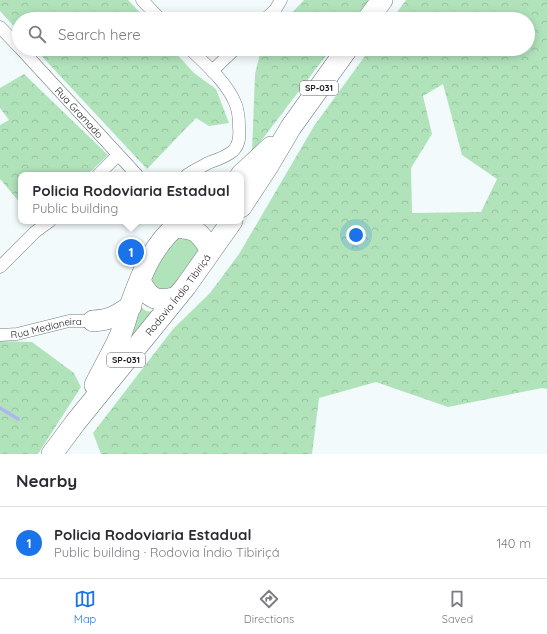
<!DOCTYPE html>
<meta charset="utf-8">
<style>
body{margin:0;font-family:Quicksand,sans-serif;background:#f7f7f7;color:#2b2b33}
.you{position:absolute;left:356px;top:235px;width:14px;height:14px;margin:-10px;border:3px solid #fff;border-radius:50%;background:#1a73e8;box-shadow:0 0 0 6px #1a73e833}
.badge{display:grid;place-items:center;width:26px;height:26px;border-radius:50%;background:#1a73e8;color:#fff;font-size:13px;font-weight:700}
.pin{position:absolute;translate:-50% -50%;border:2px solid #fff;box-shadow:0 1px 4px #0006}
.popup{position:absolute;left:18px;top:172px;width:226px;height:52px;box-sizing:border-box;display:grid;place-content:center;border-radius:8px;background:#fff;filter:drop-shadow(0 1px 3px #0005);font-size:13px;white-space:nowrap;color:#7c7c81}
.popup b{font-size:15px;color:#2b2b33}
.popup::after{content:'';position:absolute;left:50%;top:100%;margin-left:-8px;border:8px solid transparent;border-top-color:#fff}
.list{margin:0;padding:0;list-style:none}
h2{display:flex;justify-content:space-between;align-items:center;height:52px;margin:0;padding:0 16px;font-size:17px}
h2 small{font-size:13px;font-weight:400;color:#7c7c81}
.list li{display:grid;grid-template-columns:26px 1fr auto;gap:12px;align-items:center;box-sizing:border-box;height:72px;padding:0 16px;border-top:1px solid #e1e1e2}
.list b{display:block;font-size:15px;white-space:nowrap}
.list p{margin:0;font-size:13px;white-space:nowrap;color:#7c7c81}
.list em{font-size:13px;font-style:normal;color:#7c7c81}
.icon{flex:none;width:22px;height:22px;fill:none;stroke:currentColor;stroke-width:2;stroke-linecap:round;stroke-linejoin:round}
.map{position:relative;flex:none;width:547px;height:454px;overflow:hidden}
.search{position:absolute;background:#fff;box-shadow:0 2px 10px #0003;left:12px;right:12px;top:12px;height:44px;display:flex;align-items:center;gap:10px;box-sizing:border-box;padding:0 14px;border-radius:22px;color:#7c7c81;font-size:15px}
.sheet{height:124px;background:#fff}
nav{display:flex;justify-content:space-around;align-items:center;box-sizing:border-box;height:56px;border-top:1px solid #e1e1e2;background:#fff;font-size:11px;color:#7c7c81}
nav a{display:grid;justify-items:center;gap:2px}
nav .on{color:#1a73e8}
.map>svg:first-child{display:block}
.grass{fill:#b1e3bb}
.forest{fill:url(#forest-crowns);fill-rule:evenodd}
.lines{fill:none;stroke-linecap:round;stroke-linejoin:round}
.stream{stroke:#aeb6ef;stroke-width:3.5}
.street-casing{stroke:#777e80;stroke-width:13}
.highway-casing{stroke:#777e80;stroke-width:22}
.street{stroke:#fff;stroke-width:12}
.highway{stroke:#fff;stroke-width:21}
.labels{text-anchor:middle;stroke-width:3.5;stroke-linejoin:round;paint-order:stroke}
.shield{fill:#fff;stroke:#5f6162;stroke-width:1}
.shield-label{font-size:9px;font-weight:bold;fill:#1a1d1e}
.street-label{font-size:10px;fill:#1a1d1e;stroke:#fff}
</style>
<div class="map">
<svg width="547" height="454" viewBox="0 0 547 454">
<defs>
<pattern id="forest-crowns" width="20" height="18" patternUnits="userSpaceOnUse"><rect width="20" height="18" fill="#b1e3bb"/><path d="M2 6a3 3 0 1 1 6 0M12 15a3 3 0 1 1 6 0" fill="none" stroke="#98c2a0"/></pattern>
</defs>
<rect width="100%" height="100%" fill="#f3fafc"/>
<g class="grass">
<path d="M 188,234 L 198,250 L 196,254 L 172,287 L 169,290 L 158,290 L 151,281 L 151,277 L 164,252 L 179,237 Z"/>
<path d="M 141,307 L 146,311 L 154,312 L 99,390 Z"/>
</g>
<g class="forest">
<path d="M 0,0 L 128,0 L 146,19 L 19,19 L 19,32 L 0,11 Z"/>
<path d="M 304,0 L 369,0 L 354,19 L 286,19 Z"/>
<path d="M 406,0 L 547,0 L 547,389 L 542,388 L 448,407 L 376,382 L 319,398 L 312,454 L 101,454 L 93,433 L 173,329 L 210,293 L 239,254 L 314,126 L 370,49 L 528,49 L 528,19 L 392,19 ZM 443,84 L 462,155 L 497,179 L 481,212 L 412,213 L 411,168 L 432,134 L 423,96 Z"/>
<path d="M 35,49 L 172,49 L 194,73 L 216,89 L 229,123 L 209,126 L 196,118 L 147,169 Z"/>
<path d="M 261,49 L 331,49 L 252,153 L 255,74 Z"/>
<path d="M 24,74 L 108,155 L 87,175 L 21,175 L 21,204 L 0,179 L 0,125 L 9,120 L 0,108 L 0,88 Z"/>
<path d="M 0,341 L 32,342 L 74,373 L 81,387 L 38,454 L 0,454 Z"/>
</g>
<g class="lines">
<path class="stream" d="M 0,408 L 18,419"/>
<defs>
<g id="street">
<path d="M 142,0 L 160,19"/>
<path d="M 265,19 L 275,10 L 281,0"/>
<path d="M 0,27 L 19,47"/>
<path id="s1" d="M 21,49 L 137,175"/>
<path d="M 212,71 L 235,49"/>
<path d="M 98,175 L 118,155"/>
<path d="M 187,175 C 193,171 201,167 208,163 C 216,160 226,157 233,151 C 240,144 240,135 239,126 C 239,119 238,111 236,105 C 227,82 207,66 190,49"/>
<path d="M 0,267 L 35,232 L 50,221"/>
<path id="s2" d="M 0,335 L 17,334 L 69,321 L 93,321"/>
</g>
<g id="highway">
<path d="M 368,19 L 382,0"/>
<path d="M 241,175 L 271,147"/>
<path d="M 241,207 L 268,166 L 291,127 L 347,49"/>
<path d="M 174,227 C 195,229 197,229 209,247"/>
<path d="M 140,281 C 149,299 157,303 177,297"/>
<path d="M 93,321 C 110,320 117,316 131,306"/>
<path d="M 95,385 C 103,369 113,352 120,336 C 124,327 126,318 129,309 C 141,275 152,244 182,221"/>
<path id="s3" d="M 52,454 L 75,423 L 186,286 L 232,221"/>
</g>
</defs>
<use href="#street" class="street-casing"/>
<use href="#highway" class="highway-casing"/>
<use href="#street" class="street"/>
<use href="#highway" class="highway"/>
</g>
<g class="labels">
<g class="shield">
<rect x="300" y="81" width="38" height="14" rx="3"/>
<rect x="107" y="353" width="38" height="14" rx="3"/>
</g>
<g class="shield-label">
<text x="319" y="91">SP-031</text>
<text x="126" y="363">SP-031</text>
</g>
<g class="street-label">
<text dy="4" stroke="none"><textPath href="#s1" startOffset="86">Rua Gramado</textPath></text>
<text dy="4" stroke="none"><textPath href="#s3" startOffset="203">Rodovia Índio Tibiriçá</textPath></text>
<text dy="4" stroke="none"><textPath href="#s2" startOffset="47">Rua Medianeira</textPath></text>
</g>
</g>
</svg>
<div class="you"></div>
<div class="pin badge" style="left:131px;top:252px">1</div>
<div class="popup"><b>Policia Rodoviaria Estadual</b>Public building</div>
<div class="search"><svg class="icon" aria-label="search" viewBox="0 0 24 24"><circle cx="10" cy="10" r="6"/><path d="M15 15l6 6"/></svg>Search here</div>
</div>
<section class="sheet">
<h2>Nearby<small></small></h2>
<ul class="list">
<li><span class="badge">1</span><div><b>Policia Rodoviaria Estadual</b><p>Public building · Rodovia Índio Tibiriçá</p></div><em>140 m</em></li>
</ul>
</section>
<nav>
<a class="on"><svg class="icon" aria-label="map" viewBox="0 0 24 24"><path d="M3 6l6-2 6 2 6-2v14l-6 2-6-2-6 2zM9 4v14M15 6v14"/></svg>Map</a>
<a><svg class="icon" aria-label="directions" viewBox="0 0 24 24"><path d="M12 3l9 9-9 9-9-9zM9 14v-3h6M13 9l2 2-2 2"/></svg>Directions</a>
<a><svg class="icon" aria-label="saved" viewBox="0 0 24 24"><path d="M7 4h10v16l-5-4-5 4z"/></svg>Saved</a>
</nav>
